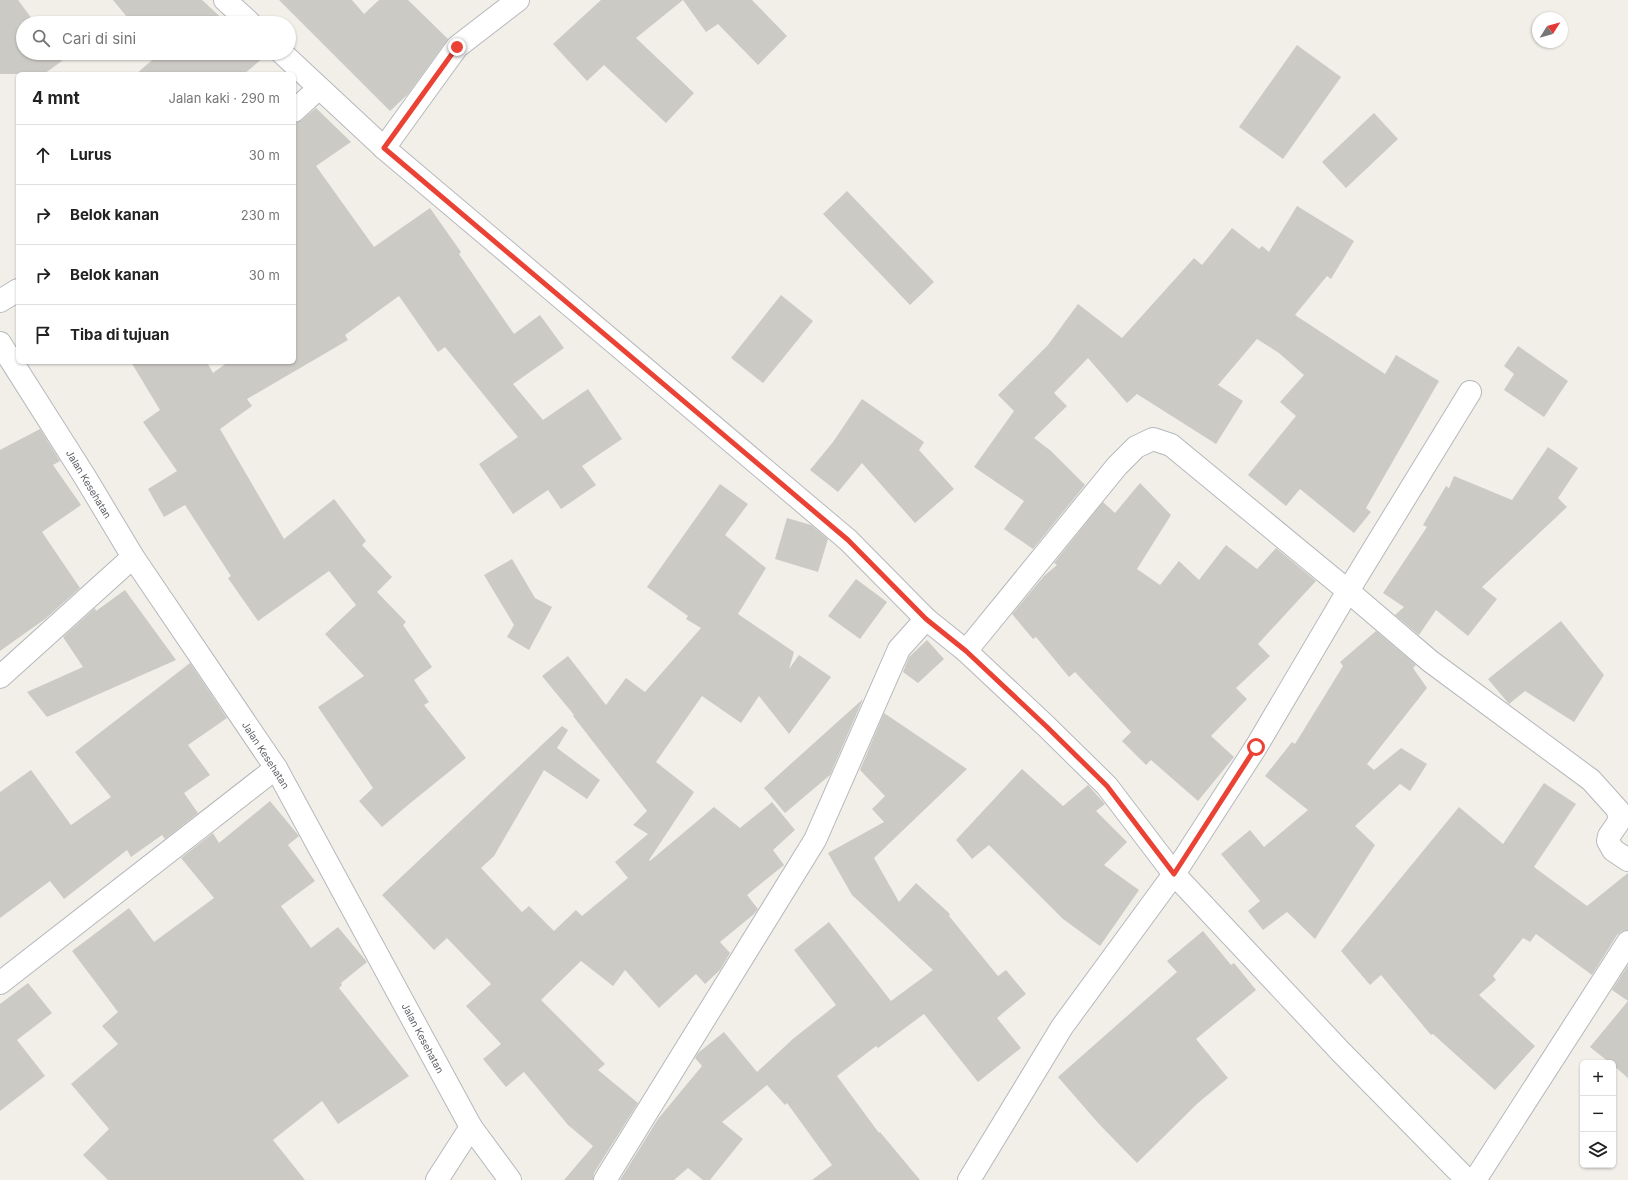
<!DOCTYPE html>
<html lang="id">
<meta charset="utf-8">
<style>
body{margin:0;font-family:Inter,sans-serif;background:#f6f6f6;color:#222}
.controls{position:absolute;right:12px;bottom:12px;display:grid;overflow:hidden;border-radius:6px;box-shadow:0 1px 3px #0004}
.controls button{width:36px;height:36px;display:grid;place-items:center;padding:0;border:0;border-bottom:1px solid #e0e0e0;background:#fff;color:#222;font:20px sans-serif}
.compass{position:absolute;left:1532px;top:12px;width:36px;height:36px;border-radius:50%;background:#fff;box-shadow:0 1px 3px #0004;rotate:53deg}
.stop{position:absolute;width:12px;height:12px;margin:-9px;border:3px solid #ea4335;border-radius:50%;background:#fff}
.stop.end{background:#ea4335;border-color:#fff;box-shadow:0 1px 4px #0008}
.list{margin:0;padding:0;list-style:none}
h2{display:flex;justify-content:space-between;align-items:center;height:52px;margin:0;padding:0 16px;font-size:17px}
h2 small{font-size:13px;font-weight:400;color:#767676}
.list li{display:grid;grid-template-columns:26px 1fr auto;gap:12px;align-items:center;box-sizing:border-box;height:60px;padding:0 16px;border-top:1px solid #e0e0e0}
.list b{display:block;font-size:15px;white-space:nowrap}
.list em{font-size:13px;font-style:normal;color:#767676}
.icon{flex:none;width:22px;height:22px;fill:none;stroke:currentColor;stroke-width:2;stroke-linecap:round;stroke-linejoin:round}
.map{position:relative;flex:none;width:1628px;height:1180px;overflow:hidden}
.search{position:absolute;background:#fff;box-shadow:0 1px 3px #0004;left:16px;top:16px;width:280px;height:44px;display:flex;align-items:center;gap:10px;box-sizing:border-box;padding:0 14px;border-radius:22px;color:#767676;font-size:15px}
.panel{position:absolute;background:#fff;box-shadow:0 1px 3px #0004;left:16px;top:72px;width:280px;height:292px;border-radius:6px}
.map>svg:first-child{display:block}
.building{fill:#cccac5}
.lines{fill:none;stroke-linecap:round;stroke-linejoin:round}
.minor-casing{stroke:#b5b8bc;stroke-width:24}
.minor{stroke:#fff;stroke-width:22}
.route{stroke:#ea4335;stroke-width:5}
.labels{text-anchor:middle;stroke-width:3;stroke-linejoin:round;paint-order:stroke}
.street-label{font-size:10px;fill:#5f6368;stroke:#fff}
</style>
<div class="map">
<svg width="1628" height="1180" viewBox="0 0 1628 1180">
<rect width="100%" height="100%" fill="#f1efe8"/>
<g class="building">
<path d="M 0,0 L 18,0 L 35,23 L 23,23 L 23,53 L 56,53 L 62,61 L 44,74 L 0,74 Z"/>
<path d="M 113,0 L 202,0 L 227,23 L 132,23 Z"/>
<path d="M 279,0 L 352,0 L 364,14 L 379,0 L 408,0 L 448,39 L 408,94 L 390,111 Z"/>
<path d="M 601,0 L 683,0 L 636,38 L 694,93 L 666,123 L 604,65 L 587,81 L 553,44 Z"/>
<path d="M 683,0 L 752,0 L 787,36 L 758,65 L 718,24 L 706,32 Z"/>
<path d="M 1297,45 L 1341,77 L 1283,159 L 1239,127 Z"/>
<path d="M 156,53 L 258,53 L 263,58 L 244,74 L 136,74 L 158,55 Z"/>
<path d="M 316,108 L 351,142 L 316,166 L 374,247 L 430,208 L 461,252 L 459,254 L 514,334 L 540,315 L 564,348 L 513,384 L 543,420 L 588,389 L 622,439 L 582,466 L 596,485 L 561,509 L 548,490 L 513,514 L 479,464 L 518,437 L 445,347 L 438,352 L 399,296 L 345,335 L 348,340 L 247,399 L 252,406 L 220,429 L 284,539 L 334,499 L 366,541 L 362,545 L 392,577 L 377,592 L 406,622 L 403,625 L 432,667 L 414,680 L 429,702 L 424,705 L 466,758 L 408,805 L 382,827 L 359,801 L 373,788 L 318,707 L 364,676 L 325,634 L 356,605 L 329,571 L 258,621 L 228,578 L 231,576 L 185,505 L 164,517 L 148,489 L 177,471 L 143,422 L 160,410 L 131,362 L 207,362 L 213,373 L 228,362 L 294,362 L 294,124 L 302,120 Z"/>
<path d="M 1374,113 L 1398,139 L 1346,188 L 1322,162 Z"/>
<path d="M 847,191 L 934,282 L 910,305 L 823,214 Z"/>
<path d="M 1297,206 L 1354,241 L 1331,279 L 1327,276 L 1295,315 L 1385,374 L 1396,355 L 1439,381 L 1366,508 L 1371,512 L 1354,533 L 1300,489 L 1286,506 L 1248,475 L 1296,416 L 1280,402 L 1304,375 L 1279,353 L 1257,339 L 1218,385 L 1243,401 L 1216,444 L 1137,394 L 1127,403 L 1088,358 L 1054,393 L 1067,406 L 1034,438 L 1051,451 L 1085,485 L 1033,549 L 1004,529 L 1024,501 L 974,467 L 1014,411 L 998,395 L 1048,345 L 1078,304 L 1122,338 L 1194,258 L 1202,265 L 1232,228 L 1259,249 L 1262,246 L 1269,252 Z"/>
<path d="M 781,295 L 813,321 L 763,383 L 731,358 Z"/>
<path d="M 1518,346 L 1568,381 L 1544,417 L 1504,390 L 1514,374 L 1504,366 Z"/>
<path d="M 862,399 L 924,442 L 919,450 L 954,489 L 915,523 L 862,463 L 838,492 L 810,470 L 833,442 Z"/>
<path d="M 40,429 L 60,461 L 53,465 L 81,505 L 42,532 L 80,588 L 45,619 L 0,651 L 0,450 Z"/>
<path d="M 1548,447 L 1578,468 L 1558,498 L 1567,507 L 1482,587 L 1497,599 L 1468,636 L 1436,610 L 1419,635 L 1395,615 L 1404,607 L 1383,593 L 1427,527 L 1423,525 L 1446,486 L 1449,488 L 1454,476 L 1512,500 Z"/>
<path d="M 1140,483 L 1171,515 L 1137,569 L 1160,585 L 1179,561 L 1199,580 L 1226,545 L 1257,569 L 1276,548 L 1316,581 L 1258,644 L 1270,656 L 1236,688 L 1247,699 L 1211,736 L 1234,757 L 1198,801 L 1151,760 L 1146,765 L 1122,741 L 1131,732 L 1075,672 L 1069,677 L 1036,637 L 1033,639 L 1012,614 L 1044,576 L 1057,565 L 1054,563 L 1103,502 L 1115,513 Z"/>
<path d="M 720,484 L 748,504 L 725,535 L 766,568 L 738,614 L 794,652 L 789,669 L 799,655 L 831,677 L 789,734 L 759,696 L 741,723 L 702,696 L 656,762 L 694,792 L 649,860 L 650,861 L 714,807 L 740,828 L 772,802 L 795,830 L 773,850 L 784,865 L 747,895 L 758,909 L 754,914 L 720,942 L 730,953 L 720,970 L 705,984 L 696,974 L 659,1008 L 625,970 L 613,986 L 581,961 L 541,1000 L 605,1064 L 598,1070 L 638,1103 L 594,1173 L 593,1180 L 564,1180 L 593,1146 L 568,1125 L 524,1072 L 506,1087 L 483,1059 L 501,1044 L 466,1006 L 491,984 L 447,938 L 434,950 L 382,895 L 562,726 L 568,730 L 557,748 L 600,780 L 587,799 L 544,770 L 494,856 L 481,868 L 522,912 L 529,906 L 554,931 L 576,910 L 582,916 L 628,878 L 615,862 L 648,834 L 633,825 L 647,811 L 573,716 L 574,715 L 542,676 L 568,656 L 606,705 L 626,678 L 645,692 L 701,628 L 686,619 L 688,616 L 647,587 Z"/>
<path d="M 787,518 L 811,525 L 828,539 L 818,572 L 775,559 Z"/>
<path d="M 512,559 L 535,598 L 552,607 L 529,650 L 507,637 L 514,625 L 484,575 Z"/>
<path d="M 856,579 L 887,602 L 860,639 L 828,616 Z"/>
<path d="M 125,590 L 176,660 L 47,717 L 27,692 L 83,667 L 63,637 L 95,608 L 96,611 Z"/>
<path d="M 1561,621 L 1604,675 L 1574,722 L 1525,691 L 1509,704 L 1488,679 Z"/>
<path d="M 1376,631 L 1416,665 L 1413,668 L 1427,688 L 1367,764 L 1374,770 L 1401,748 L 1427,764 L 1410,791 L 1400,784 L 1355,826 L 1375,845 L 1315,939 L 1287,912 L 1263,930 L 1248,911 L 1260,901 L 1221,854 L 1250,830 L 1264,847 L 1308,810 L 1265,776 L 1292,742 L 1295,744 L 1343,666 L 1340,662 Z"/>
<path d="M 927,640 L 944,659 L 918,683 L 903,672 L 909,657 Z"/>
<path d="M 190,663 L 227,718 L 188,745 L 210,775 L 184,793 L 198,813 L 165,839 L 162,835 L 131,857 L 127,850 L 64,899 L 50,881 L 0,918 L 0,792 L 31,770 L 71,825 L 111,797 L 75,752 Z"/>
<path d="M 863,699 L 830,775 L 785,813 L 764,788 Z"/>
<path d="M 884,713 L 967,769 L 874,858 L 899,902 L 916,883 L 950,914 L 949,916 L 998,976 L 1006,970 L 1026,994 L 997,1018 L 1021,1048 L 978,1082 L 924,1014 L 878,1048 L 876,1046 L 837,1076 L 879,1133 L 880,1132 L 920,1180 L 812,1180 L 832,1165 L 787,1103 L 785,1105 L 767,1085 L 722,1122 L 743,1139 L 710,1180 L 703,1180 L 688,1168 L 674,1180 L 620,1180 L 658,1119 L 702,1066 L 695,1058 L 698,1053 L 724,1032 L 757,1072 L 794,1038 L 836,1005 L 794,950 L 829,922 L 891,1001 L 933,970 L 852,895 L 828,853 L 884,822 L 872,809 L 885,796 L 860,770 Z"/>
<path d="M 1022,769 L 1063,806 L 1088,785 L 1105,804 L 1096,811 L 1127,842 L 1104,865 L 1139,890 L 1100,946 L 1063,919 L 989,845 L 972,859 L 956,840 Z"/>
<path d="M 1544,783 L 1576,804 L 1534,867 L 1587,906 L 1628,873 L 1628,930 L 1622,931 L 1617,935 L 1592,975 L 1536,934 L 1530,942 L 1523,938 L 1493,976 L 1496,980 L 1479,995 L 1535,1046 L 1495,1090 L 1433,1034 L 1431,1035 L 1381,975 L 1370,985 L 1341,951 L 1459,807 L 1503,844 Z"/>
<path d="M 270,801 L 299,836 L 288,845 L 315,881 L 281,906 L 311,948 L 338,927 L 367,962 L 341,983 L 342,985 L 339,988 L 409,1076 L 338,1124 L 322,1101 L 273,1140 L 305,1180 L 108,1180 L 83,1155 L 109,1129 L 71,1084 L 118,1044 L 102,1026 L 118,1012 L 72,951 L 129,908 L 154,942 L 214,898 L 181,858 L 213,833 L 219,843 Z"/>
<path d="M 1203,931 L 1231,965 L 1234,963 L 1256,990 L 1196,1039 L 1228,1078 L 1198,1103 L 1137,1163 L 1099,1124 L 1058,1077 L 1177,972 L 1167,961 Z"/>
<path d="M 1628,965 L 1628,1001 L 1612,990 Z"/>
<path d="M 28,983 L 52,1013 L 17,1040 L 45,1076 L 0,1111 L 0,1004 Z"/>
<path d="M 1628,1001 L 1628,1078 L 1613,1065 L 1613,1063 L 1610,1063 L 1590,1047 Z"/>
</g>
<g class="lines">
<defs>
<g id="minor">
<path d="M 225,0 L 250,23"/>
<path d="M 282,53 L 384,148 L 848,540 L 926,619 L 966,651 L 1047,727 L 1107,786 L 1174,874 L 1341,1052 L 1467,1180"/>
<path d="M 294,111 L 319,88"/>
<path d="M 384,148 L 457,47 L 518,0"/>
<path d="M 0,301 L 18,290"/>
<path d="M 0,343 L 85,477 L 133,557 L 276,768 L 471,1127 L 510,1180"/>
<path d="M 966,651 L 1117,466 L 1136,447 L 1153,439 L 1171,445 L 1348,591 L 1430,661 L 1591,780 L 1618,810 L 1619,818 L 1618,823 L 1609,836 L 1608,841 L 1613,850 L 1628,860"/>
<path d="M 0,677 L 133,557"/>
<path d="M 0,983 L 276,768"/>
<path d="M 437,1180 L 471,1127"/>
<path d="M 605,1180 L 815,840 L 899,649 L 926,619"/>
<path d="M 969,1180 L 1062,1027 L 1174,874 L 1256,747 L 1348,591 L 1470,392"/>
<path d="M 1475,1180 L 1628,942"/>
</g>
</defs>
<use href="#minor" class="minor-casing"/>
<use href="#minor" class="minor"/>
</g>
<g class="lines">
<path class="route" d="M 457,47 L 384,148 L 848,540 L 926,619 L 966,651 L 1047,727 L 1107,786 L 1174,874 L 1256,747"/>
</g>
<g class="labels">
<g class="street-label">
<text transform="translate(89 484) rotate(59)" y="4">Jalan Kesehatan</text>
<text transform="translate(266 755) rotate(57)" y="4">Jalan Kesehatan</text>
<text transform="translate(423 1038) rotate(62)" y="4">Jalan Kesehatan</text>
</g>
</g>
</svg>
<div class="controls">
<button>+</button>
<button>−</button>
<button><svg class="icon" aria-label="layers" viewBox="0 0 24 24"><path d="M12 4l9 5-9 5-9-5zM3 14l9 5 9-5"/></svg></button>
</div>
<svg class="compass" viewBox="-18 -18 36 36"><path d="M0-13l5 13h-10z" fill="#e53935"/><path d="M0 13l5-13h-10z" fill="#767676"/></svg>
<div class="stop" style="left:1256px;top:747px"></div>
<div class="stop end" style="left:457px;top:47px"></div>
<div class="search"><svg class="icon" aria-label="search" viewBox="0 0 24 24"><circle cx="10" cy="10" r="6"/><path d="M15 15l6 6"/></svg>Cari di sini</div>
<section class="panel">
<h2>4 mnt<small>Jalan kaki · 290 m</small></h2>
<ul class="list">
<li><svg class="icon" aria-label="ahead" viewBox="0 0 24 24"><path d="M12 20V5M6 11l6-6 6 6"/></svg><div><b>Lurus</b></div><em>30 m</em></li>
<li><svg class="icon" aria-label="right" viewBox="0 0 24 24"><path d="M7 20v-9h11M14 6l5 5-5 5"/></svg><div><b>Belok kanan</b></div><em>230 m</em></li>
<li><svg class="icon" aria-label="right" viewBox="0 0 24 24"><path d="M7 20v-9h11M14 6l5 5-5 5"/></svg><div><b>Belok kanan</b></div><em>30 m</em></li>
<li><svg class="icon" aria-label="arrive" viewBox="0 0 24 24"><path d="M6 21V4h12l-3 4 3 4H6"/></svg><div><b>Tiba di tujuan</b></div></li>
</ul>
</section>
</div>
